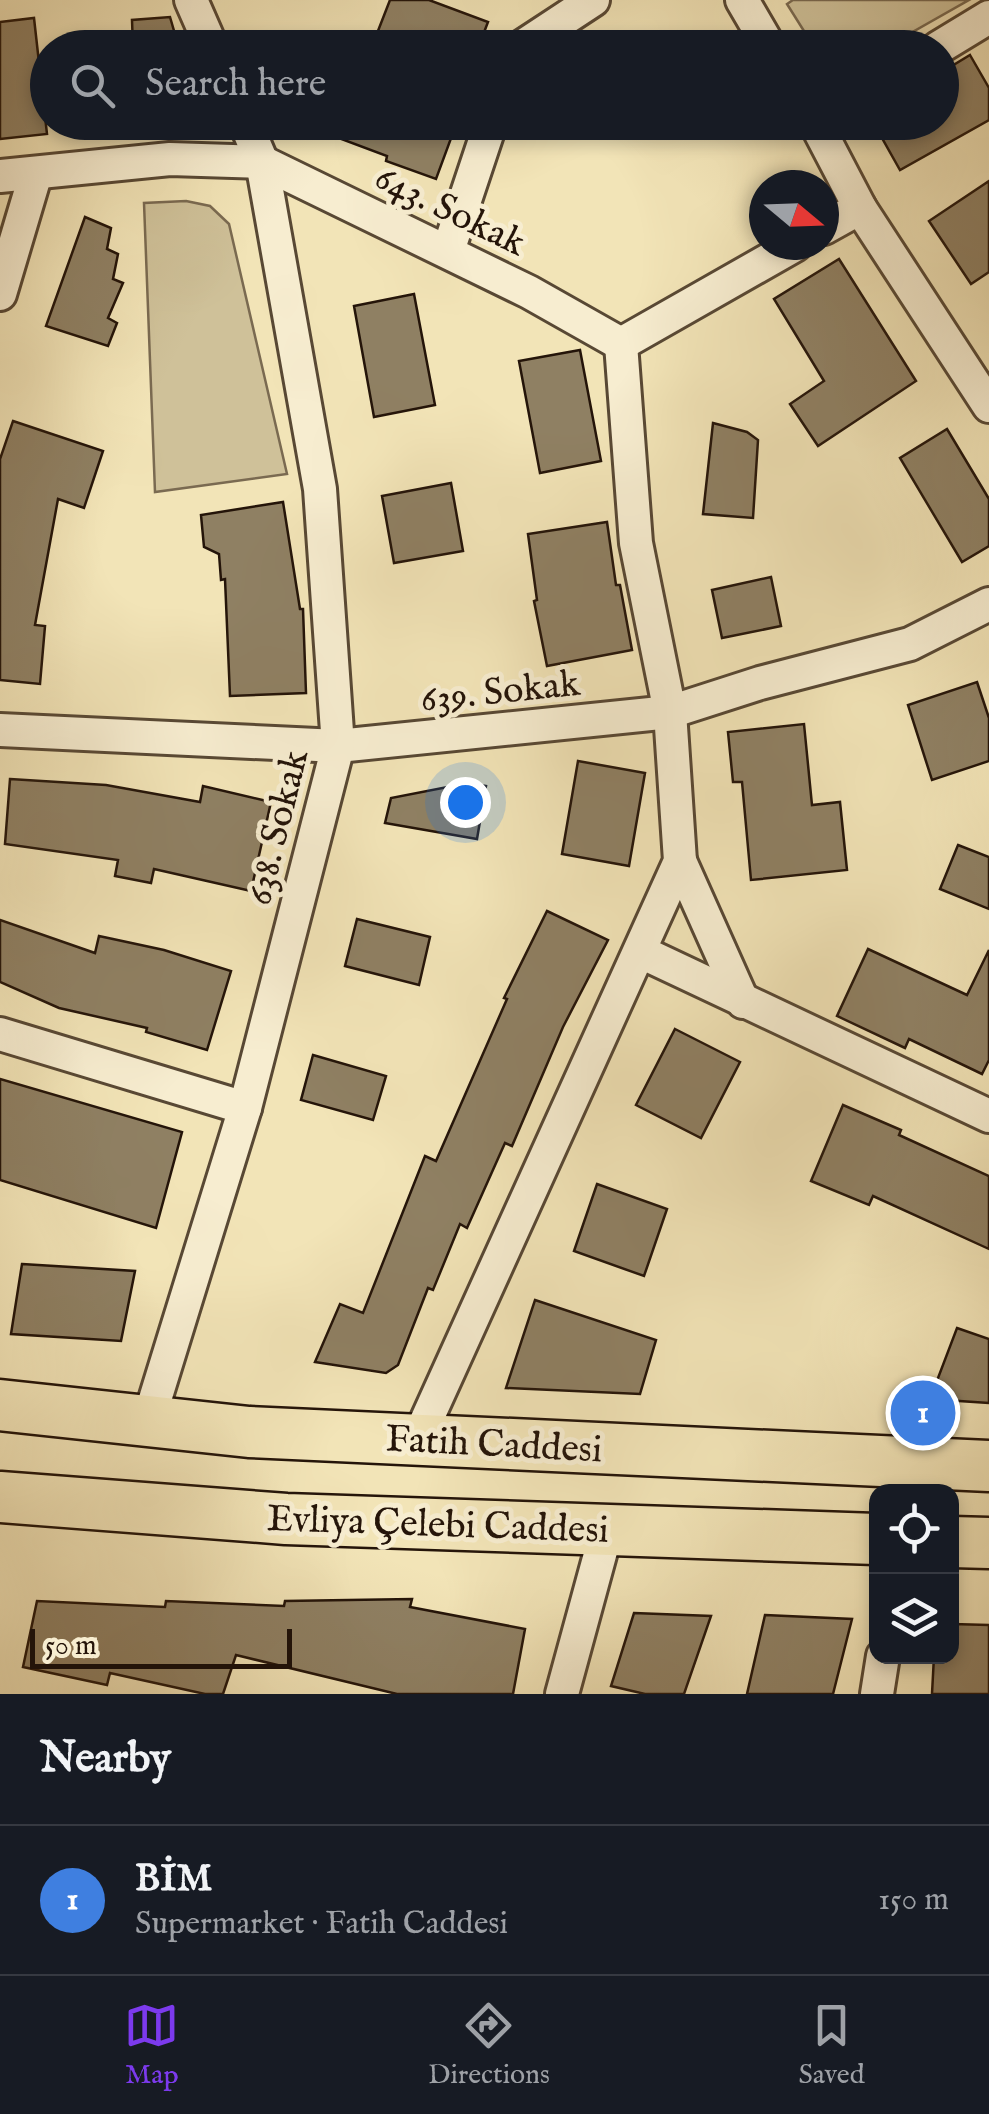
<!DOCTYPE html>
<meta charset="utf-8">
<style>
body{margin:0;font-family:"IM FELL English",serif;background:#242831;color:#f1f3f6}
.controls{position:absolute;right:30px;bottom:30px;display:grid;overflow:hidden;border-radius:20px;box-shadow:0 5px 15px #0003}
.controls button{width:90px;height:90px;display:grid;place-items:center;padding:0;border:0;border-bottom:2px solid #363941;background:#171b24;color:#f1f3f6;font:50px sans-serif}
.compass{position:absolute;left:749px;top:170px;width:90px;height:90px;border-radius:50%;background:#171b24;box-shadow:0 5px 15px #0003;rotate:109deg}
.scale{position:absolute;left:30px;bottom:25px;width:262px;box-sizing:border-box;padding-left:10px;border:5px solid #241409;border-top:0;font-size:28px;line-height:35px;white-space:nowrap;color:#241409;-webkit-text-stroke:8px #f7edd0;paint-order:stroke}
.you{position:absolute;left:465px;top:802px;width:35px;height:35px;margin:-25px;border:8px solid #fff;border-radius:50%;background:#1a73e8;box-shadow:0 0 0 15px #1a73e833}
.badge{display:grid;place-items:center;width:65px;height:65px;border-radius:50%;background:#7c3aed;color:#fff;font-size:32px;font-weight:700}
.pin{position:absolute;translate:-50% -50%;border:5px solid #fff;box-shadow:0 2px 10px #0006}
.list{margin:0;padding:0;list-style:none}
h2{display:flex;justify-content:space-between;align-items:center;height:130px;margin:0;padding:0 40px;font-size:42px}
h2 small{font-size:32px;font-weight:400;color:#9ea1a6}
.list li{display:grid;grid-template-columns:65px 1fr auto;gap:30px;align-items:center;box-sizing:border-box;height:150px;padding:0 40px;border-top:2px solid #363941}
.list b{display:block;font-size:38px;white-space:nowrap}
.list p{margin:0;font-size:32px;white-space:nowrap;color:#9ea1a6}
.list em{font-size:32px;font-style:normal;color:#9ea1a6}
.icon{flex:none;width:55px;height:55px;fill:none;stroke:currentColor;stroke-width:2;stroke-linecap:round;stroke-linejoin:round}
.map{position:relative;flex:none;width:989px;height:1694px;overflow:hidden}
.search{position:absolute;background:#171b24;box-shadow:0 5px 15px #0003;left:30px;right:30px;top:30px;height:110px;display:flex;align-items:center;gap:25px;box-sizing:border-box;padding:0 35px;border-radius:55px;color:#9ea1a6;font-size:38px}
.sheet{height:280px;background:#171b24}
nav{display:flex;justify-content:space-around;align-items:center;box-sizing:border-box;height:140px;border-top:2px solid #363941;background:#171b24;font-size:28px;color:#9ea1a6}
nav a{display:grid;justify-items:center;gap:5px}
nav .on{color:#7c3aed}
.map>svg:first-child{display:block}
.green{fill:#cfc199;stroke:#7a6a51;stroke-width:2.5}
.building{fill:#8f8063;stroke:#241409;stroke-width:2.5}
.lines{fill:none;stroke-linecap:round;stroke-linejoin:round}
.minor-casing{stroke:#584834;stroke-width:38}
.primary-casing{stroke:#241409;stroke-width:55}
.minor{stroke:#f7edd0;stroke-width:32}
.primary{stroke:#f2e4b7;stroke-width:50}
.labels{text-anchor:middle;stroke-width:10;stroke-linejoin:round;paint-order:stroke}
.street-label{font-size:38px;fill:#241409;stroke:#f7edd0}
</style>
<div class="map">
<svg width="989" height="1694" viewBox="0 0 989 1694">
<rect width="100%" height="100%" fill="#f2e4b7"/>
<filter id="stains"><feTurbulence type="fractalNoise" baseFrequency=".002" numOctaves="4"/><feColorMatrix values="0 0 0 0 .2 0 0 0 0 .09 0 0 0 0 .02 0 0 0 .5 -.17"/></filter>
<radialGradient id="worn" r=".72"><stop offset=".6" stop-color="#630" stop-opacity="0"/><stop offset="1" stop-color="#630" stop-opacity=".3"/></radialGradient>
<g class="green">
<path d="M 793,0 L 969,0 L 886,47 L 814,47 L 787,4 Z"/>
<path d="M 186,201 L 210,206 L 229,224 L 287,474 L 155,492 L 144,203 Z"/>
</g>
<g class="building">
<path d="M 390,0 L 429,0 L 488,22 L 478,48 L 408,48 L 376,36 Z"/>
<path d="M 170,17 L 179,48 L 133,48 L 132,20 Z"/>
<path d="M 34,18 L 47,134 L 0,139 L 0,22 Z"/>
<path d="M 970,55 L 989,88 L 989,120 L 900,170 L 873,122 L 942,122 L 942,72 Z"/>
<path d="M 305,122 L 457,122 L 436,179 L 386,161 L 387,156 L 304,125 Z"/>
<path d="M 989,181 L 989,272 L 971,284 L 929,221 Z"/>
<path d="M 85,217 L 111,228 L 107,249 L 118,254 L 113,279 L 123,283 L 108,318 L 117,323 L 108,346 L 46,326 Z"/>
<path d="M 839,259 L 916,381 L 818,446 L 790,404 L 824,381 L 774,299 Z"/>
<path d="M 414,294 L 435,405 L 374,417 L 354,306 Z"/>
<path d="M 580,350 L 601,461 L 540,473 L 519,361 Z"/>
<path d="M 13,421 L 103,451 L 84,508 L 58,499 L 35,625 L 45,626 L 40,684 L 0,680 L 0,459 Z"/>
<path d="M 713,423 L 747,432 L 758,440 L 753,518 L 703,514 Z"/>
<path d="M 947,429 L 989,499 L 989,546 L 962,562 L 900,458 Z"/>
<path d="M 451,483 L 463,551 L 394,563 L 382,496 Z"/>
<path d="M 283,502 L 300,609 L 303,609 L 306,693 L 230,696 L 225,579 L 221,580 L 219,554 L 204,547 L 201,515 Z"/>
<path d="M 607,522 L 616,585 L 620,585 L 632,650 L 547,666 L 534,601 L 537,600 L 528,534 Z"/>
<path d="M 771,577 L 781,626 L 722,638 L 712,590 Z"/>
<path d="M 977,682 L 989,718 L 989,761 L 932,780 L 908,705 Z"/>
<path d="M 804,724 L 812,805 L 840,802 L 847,870 L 751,880 L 742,782 L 733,782 L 728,732 Z"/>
<path d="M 578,761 L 645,773 L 629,866 L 562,854 Z"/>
<path d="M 10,779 L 106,785 L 200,802 L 203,786 L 271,802 L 251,891 L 154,869 L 151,883 L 115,876 L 118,860 L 5,844 Z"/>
<path d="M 468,783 L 486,786 L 477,839 L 385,823 L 391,798 Z"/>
<path d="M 958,845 L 989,857 L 989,909 L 940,889 Z"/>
<path d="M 547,911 L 608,940 L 563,1027 L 512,1146 L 505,1143 L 467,1228 L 460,1224 L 433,1290 L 428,1288 L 398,1365 L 386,1373 L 315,1362 L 340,1304 L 363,1313 L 425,1156 L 436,1161 L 507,999 L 504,998 Z"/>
<path d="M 357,919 L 430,937 L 419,985 L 345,966 Z"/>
<path d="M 0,920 L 95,953 L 99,936 L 164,950 L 231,971 L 207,1050 L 146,1032 L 147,1028 L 59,1008 L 0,982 Z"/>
<path d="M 868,949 L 967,995 L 989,950 L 989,1060 L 982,1074 L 909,1039 L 905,1048 L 837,1016 Z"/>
<path d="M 675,1029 L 740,1062 L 701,1138 L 636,1105 Z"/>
<path d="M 313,1055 L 386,1076 L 373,1120 L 301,1100 Z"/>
<path d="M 0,1079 L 182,1132 L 156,1228 L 0,1180 Z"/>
<path d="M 843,1105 L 901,1130 L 899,1135 L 989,1176 L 989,1249 L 873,1196 L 869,1205 L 811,1181 Z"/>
<path d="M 597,1184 L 667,1209 L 644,1276 L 574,1251 Z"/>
<path d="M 22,1264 L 135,1271 L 121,1341 L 11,1334 Z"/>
<path d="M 535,1300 L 656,1340 L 640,1394 L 506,1388 Z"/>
<path d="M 957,1328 L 989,1339 L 989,1403 L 930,1399 Z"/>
<path d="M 412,1599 L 410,1607 L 525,1629 L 513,1694 L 397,1694 L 236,1655 L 223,1694 L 205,1694 L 110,1673 L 107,1685 L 23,1667 L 37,1601 L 165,1607 L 166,1601 L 284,1606 L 285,1601 Z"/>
<path d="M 634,1613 L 711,1616 L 684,1694 L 645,1694 L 611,1686 Z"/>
<path d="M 765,1615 L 852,1619 L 833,1694 L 747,1694 Z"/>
<path d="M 952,1624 L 989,1625 L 989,1694 L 932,1694 L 934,1656 L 952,1656 Z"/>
</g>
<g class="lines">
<defs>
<g id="minor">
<path d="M 191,0 L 212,48"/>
<path d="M 742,0 L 770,48"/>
<path d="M 520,48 L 593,0"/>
<path d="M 938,48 L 989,17"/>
<path d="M 815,122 L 860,208 L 989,406"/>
<path d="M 0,176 L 170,159 L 262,162 L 529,292 L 621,344"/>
<path d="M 824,228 L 860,208"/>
<path d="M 448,251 L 491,122"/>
<path d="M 0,294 L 36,173"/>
<path d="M 0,730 L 338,746 L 670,712 L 760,683 L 910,644 L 989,604"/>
<path d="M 680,861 L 743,1002"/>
<path d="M 641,952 L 989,1116"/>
<path d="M 0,1034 L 245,1108"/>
<path d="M 149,1419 L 245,1108 L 338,746 L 320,489 L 262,162 L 245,122"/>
<path d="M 418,1439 L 680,861 L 670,712 L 636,543 L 621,344 L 795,245"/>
<path d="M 562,1694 L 607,1529"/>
<path d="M 877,1694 L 883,1656"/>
</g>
<g id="primary">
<path d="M 0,1405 L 249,1432 L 989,1466"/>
<path d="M 0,1497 L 286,1519 L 876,1539"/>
<path d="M 952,1542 L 989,1543"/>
</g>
</defs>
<use href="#minor" class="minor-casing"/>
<use href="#primary" class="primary-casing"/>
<use href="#minor" class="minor"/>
<use href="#primary" class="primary"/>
</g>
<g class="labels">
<g class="street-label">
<text transform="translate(451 209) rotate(26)" y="13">643. Sokak</text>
<text transform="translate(500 690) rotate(-6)" y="13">639. Sokak</text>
<text transform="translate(276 827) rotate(-76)" y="13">638. Sokak</text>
<text transform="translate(494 1443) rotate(3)" y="13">Fatih Caddesi</text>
<text transform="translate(438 1523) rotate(2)" y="13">Evliya Çelebi Caddesi</text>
</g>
</g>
<rect width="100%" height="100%" filter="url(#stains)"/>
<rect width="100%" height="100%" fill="url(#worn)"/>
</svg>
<div class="controls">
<button><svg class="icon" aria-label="locate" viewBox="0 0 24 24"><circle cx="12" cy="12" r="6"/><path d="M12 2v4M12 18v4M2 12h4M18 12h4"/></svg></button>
<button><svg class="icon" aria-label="layers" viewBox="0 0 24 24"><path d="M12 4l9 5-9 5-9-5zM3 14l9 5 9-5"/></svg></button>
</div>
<svg class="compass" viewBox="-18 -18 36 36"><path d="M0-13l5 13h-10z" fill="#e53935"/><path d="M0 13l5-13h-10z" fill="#9ea1a6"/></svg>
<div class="scale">50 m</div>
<div class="you"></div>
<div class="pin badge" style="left:923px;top:1413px;background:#3f7fe0">1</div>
<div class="search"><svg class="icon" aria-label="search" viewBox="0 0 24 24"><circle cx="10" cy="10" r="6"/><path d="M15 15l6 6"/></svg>Search here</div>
</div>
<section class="sheet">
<h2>Nearby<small></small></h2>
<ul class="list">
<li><span class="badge" style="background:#3f7fe0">1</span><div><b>BİM</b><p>Supermarket · Fatih Caddesi</p></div><em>150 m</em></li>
</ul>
</section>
<nav>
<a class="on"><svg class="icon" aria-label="map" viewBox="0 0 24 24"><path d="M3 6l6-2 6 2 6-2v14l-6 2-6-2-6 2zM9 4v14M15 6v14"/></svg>Map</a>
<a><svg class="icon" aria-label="directions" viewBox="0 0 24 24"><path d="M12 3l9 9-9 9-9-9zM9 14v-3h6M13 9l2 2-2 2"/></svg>Directions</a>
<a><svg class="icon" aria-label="saved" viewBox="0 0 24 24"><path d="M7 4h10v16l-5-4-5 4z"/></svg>Saved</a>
</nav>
